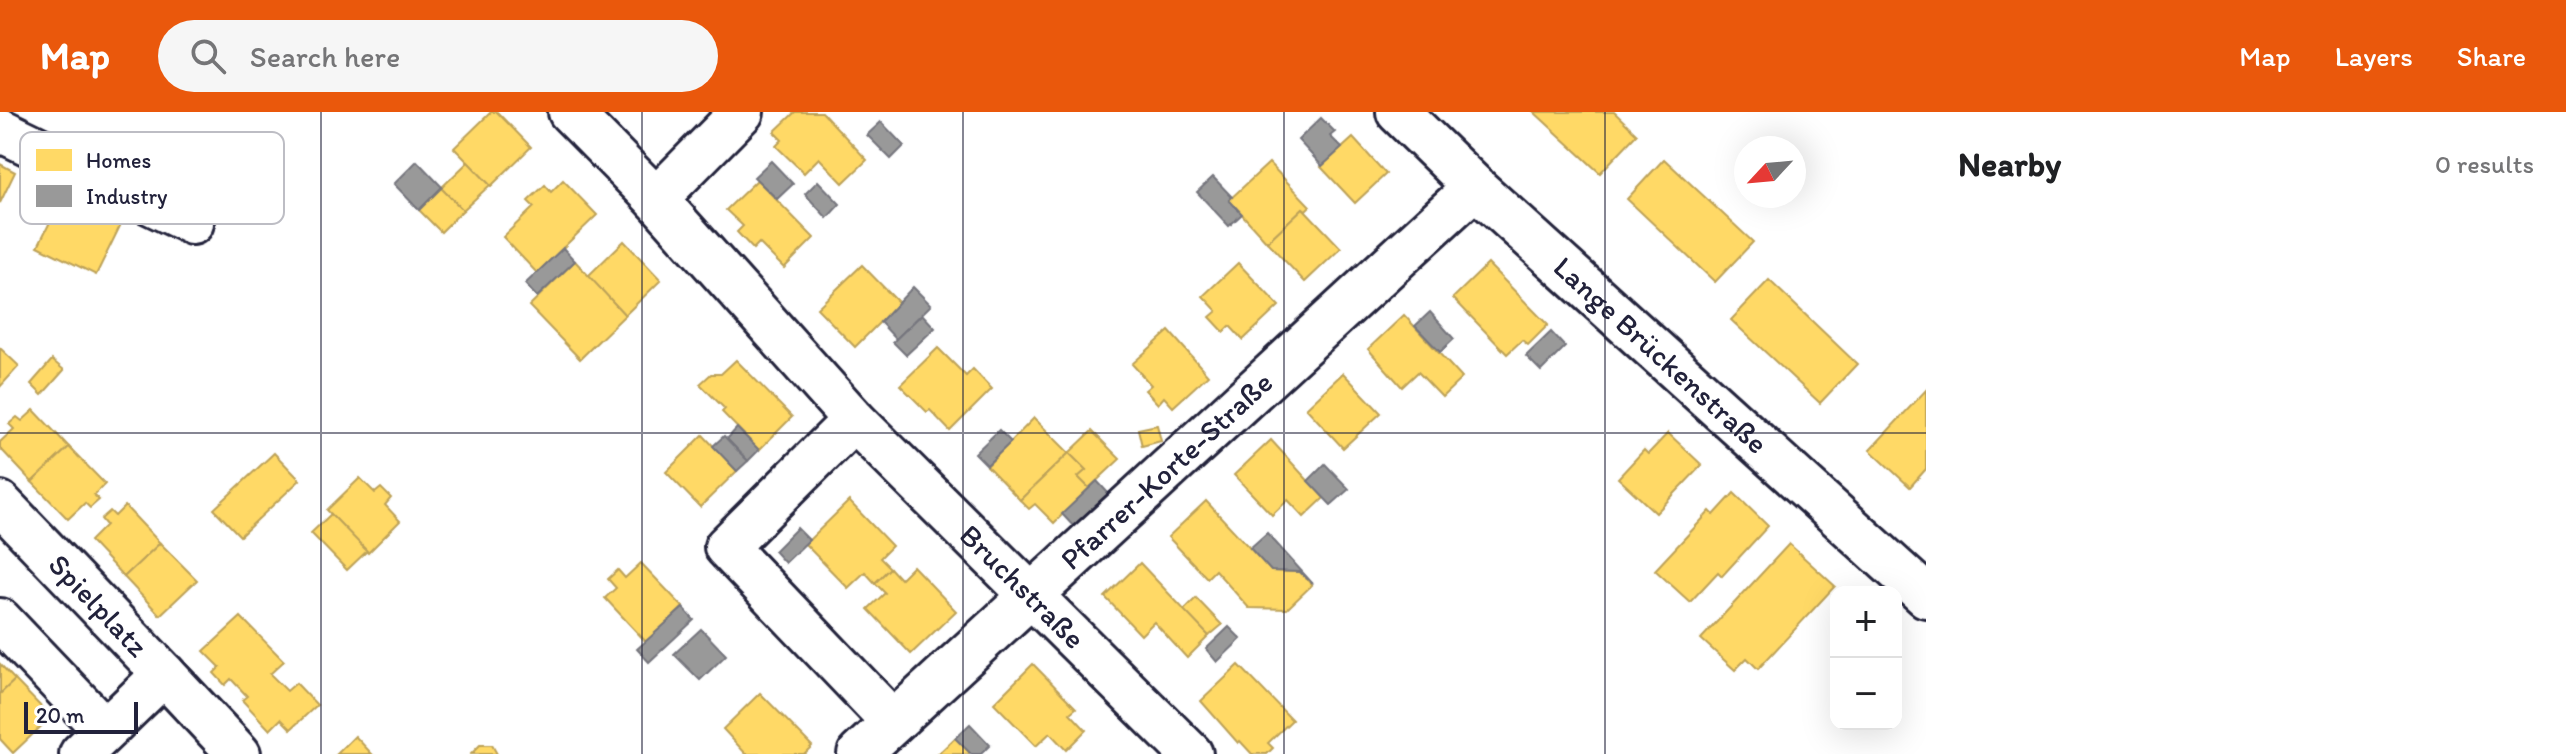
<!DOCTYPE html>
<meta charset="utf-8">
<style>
body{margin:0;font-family:Itim,sans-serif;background:#f6f6f6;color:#202124}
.controls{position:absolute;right:24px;bottom:24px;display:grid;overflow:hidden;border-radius:16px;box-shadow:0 8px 32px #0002}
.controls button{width:72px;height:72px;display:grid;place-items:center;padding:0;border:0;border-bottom:2px solid #e0e0e0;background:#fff;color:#202124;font:40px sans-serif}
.compass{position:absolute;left:1734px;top:24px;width:72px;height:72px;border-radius:50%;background:#fff;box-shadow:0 8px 32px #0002;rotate:244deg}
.scale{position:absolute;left:24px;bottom:20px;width:114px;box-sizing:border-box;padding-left:8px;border:4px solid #22223b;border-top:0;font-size:22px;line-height:28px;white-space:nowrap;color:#22223b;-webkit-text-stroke:6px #fff;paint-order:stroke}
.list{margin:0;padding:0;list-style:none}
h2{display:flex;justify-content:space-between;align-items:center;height:104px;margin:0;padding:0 32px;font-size:34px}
h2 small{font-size:26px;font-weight:400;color:#757577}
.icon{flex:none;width:44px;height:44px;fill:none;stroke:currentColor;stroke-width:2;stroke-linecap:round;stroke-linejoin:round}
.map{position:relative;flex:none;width:1926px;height:642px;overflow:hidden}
header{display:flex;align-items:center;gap:48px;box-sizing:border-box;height:112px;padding:0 40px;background:#ea580c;color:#fff}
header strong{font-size:38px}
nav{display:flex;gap:44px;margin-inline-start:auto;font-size:28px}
.search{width:560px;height:72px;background:#f6f6f6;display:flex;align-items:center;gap:20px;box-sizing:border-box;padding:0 28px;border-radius:44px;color:#757577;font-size:30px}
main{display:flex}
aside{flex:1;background:#fff}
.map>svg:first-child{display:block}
.homes{fill:#ffd966;stroke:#bda259;stroke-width:2}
.industry{fill:#999;stroke:#75757d;stroke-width:2}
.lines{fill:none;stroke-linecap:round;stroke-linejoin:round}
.minor-casing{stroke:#22223b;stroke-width:48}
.minor{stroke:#fff;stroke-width:42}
.grid{fill:none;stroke:#22223b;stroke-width:2;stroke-opacity:0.55}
.labels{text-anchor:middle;stroke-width:8;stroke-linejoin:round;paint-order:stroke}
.street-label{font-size:30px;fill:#22223b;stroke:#fff}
.key{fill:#fff;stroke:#bdbdc4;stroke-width:2}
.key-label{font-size:22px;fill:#22223b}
</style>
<header>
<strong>Map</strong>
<div class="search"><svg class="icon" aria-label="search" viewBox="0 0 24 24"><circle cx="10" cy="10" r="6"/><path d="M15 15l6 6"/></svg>Search here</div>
<nav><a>Map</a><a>Layers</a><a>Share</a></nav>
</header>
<main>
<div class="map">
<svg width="1926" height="642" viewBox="0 0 1926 642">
<rect width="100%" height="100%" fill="#fff"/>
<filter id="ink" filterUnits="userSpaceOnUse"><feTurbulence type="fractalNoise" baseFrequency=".0125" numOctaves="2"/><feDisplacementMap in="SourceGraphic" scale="16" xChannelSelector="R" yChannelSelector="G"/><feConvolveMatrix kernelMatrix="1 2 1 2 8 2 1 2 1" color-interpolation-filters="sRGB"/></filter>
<g filter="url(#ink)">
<g class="homes">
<path d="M 491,0 L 497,0 L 531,35 L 491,74 L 454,36 Z"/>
<path d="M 795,0 L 822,0 L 867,48 L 843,71 L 819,46 L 804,61 L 776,34 L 782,28 L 774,20 Z"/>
<path d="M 1534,0 L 1614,0 L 1637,22 L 1600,61 Z"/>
<path d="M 1353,26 L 1386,62 L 1355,91 L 1321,55 Z"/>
<path d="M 1664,47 L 1753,130 L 1715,170 L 1627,87 Z"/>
<path d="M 468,50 L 490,73 L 463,98 L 441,76 Z"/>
<path d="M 1269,51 L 1310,94 L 1306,98 L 1303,96 L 1267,130 L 1229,88 Z"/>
<path d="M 0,52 L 15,60 L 0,91 Z"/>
<path d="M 563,68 L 597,103 L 537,161 L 503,125 L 534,95 L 528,89 L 545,73 L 551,80 Z"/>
<path d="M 757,68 L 814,126 L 784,156 L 759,131 L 753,137 L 737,120 L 743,114 L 726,98 Z"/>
<path d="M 441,76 L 463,98 L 441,120 L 419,98 Z"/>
<path d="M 64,82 L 122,110 L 96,163 L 38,134 Z"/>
<path d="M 1303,96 L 1341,136 L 1305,170 L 1267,130 Z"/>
<path d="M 624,129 L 661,168 L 625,203 L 588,164 Z"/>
<path d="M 575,149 L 625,203 L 580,247 L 529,194 Z"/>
<path d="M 1238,151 L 1279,194 L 1243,228 L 1230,214 L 1224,220 L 1210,205 L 1217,199 L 1203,184 Z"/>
<path d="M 1488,152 L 1548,213 L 1528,233 L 1522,228 L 1507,242 L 1453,186 Z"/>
<path d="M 862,153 L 899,191 L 855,235 L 817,196 Z"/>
<path d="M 1769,168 L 1857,252 L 1820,291 L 1731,208 Z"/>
<path d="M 1404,203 L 1462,266 L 1442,285 L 1418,260 L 1402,275 L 1368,237 Z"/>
<path d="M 1169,219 L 1208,263 L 1173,295 L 1164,285 L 1158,292 L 1145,278 L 1151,273 L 1132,252 Z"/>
<path d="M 0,236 L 19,254 L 0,275 Z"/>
<path d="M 938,236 L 966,264 L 973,257 L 992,277 L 950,319 L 930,298 L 927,300 L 900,273 Z"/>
<path d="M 52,248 L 64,258 L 42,283 L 31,272 Z"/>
<path d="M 736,248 L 792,305 L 759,338 L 722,300 L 725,297 L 700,272 L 711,262 L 721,262 Z"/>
<path d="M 1343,261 L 1381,301 L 1343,336 L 1306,296 Z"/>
<path d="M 1926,278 L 1926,357 L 1910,375 L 1870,338 Z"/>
<path d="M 34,298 L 69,335 L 32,370 L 0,336 L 0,330 L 14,317 L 9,312 L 17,305 L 22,309 Z"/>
<path d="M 1034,306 L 1069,341 L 1020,388 L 987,354 Z"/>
<path d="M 1157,313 L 1161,329 L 1142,334 L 1138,317 Z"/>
<path d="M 1092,319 L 1120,347 L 1089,376 L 1078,365 L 1086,358 L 1069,341 Z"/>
<path d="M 1668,321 L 1702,353 L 1656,401 L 1618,366 L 1644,338 L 1648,342 Z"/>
<path d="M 703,323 L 737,359 L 700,395 L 666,360 Z"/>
<path d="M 1271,328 L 1324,386 L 1304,405 L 1288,388 L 1272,403 L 1234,363 Z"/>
<path d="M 69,335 L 105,372 L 94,383 L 99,388 L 90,396 L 85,391 L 68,407 L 32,370 Z"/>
<path d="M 274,341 L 300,368 L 240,424 L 214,397 Z"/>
<path d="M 1069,341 L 1086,358 L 1078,365 L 1089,376 L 1054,411 L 1035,392 L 1029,397 L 1020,388 Z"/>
<path d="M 360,366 L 375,381 L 381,376 L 391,386 L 385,393 L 400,409 L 368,441 L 327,398 Z"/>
<path d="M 1734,381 L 1768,414 L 1722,464 L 1718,460 L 1690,490 L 1655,458 L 1710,399 L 1714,403 Z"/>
<path d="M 849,389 L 892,434 L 880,446 L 890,456 L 875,471 L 865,460 L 848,476 L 805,432 Z"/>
<path d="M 1206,389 L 1271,459 L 1300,460 L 1312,473 L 1287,497 L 1249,496 L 1215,458 L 1207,466 L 1168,425 Z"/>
<path d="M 125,394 L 160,431 L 124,465 L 90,429 L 106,413 L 101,407 L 110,399 L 115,404 Z"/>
<path d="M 331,402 L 367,439 L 347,458 L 311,421 Z"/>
<path d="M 160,431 L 197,468 L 160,503 L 124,465 Z"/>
<path d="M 1789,432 L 1835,474 L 1758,557 L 1747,546 L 1735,558 L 1701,527 Z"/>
<path d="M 641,451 L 683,495 L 647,531 L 605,486 L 616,476 L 608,467 L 618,458 L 625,466 Z"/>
<path d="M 1140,451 L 1209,524 L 1187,546 L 1154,510 L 1141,523 L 1105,485 Z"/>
<path d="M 913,454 L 956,499 L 911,542 L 868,497 L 885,481 L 875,471 L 890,456 L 900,467 Z"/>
<path d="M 1196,486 L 1222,513 L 1209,524 L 1184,498 Z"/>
<path d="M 241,505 L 284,549 L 270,562 L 287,579 L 296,571 L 317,593 L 291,617 L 281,607 L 270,618 L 242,588 L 247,584 L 231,567 L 225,573 L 214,561 L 220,555 L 204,539 Z"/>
<path d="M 0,552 L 15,568 L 0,582 Z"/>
<path d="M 1033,552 L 1076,596 L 1070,601 L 1086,618 L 1066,638 L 1050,621 L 1036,634 L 994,591 Z"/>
<path d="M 1239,553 L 1292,608 L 1268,631 L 1273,636 L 1267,642 L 1252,642 L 1240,629 L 1238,631 L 1201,589 Z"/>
<path d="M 15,568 L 51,605 L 13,641 L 0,627 L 0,582 Z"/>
<path d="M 760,581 L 812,634 L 804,642 L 746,642 L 723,617 Z"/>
<path d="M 355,624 L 372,642 L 337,642 Z"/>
<path d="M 955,626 L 971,642 L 938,642 Z"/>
<path d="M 480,633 L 492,633 L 497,642 L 471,642 Z"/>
</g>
<g class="industry">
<path d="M 1321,6 L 1335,20 L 1330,24 L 1342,36 L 1322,54 L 1298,28 Z"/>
<path d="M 881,10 L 904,34 L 891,47 L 867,23 Z"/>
<path d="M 417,49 L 442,75 L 419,98 L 394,72 Z"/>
<path d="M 771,49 L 793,72 L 777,87 L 754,65 Z"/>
<path d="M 1213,65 L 1232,85 L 1229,88 L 1242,102 L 1229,114 L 1197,80 Z"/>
<path d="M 818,69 L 840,92 L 827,106 L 805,82 Z"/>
<path d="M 563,136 L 575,149 L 537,185 L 525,172 Z"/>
<path d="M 913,175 L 931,193 L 896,227 L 880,210 Z"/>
<path d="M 1430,200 L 1454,227 L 1440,240 L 1415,214 Z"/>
<path d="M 922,202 L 935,216 L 906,243 L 893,230 Z"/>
<path d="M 1551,220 L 1565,235 L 1541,259 L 1526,244 Z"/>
<path d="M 737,316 L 759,338 L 748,349 L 727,327 Z"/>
<path d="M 999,318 L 1011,330 L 987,353 L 975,341 Z"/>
<path d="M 724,324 L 748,349 L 737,359 L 713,334 Z"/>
<path d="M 1325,352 L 1349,377 L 1331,393 L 1308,369 Z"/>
<path d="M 1097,369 L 1110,383 L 1076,417 L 1062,402 Z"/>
<path d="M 797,416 L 809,428 L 785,451 L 774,439 Z"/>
<path d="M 1267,421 L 1313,472 L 1300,460 L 1271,459 L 1250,436 Z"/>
<path d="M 683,496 L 694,508 L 649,550 L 637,537 Z"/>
<path d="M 1229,515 L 1241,527 L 1217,550 L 1206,537 Z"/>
<path d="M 701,517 L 726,543 L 700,568 L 674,542 Z"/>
<path d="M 970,612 L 990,633 L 981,642 L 971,642 L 955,626 Z"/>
</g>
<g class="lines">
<defs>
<g id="minor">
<path id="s1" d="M 570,0 L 656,87 L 854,308 L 1191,642"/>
<path id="s2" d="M 1398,0 L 1475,75 L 1926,484"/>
<path d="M 0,18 L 192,111"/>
<path d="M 656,87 L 742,0"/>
<path d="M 854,308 L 726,435 L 893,610"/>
<path id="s3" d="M 0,391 L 164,562"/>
<path d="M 0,508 L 105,618"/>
<path d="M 81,642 L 164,562 L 239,642"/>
<path id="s4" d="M 859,642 L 1475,75"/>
</g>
</defs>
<use href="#minor" class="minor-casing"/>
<use href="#minor" class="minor"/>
</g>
</g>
<path class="grid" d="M 321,0 L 321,642M 642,0 L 642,642M 963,0 L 963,642M 1284,0 L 1284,642M 1605,0 L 1605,642M 0,321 L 1926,321"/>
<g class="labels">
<g class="street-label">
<text dy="10" stroke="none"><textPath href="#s2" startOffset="358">Lange Brückenstraße</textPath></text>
<text dy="10" stroke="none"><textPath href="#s4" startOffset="418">Pfarrer-Korte-Straße</textPath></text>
<text dy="10" stroke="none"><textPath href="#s1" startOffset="656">Bruchstraße</textPath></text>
<text dy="10" stroke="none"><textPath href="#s3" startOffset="142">Spielplatz</textPath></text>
</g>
</g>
<rect x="20" y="20" width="264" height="92" rx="12" class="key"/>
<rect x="36" y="37" width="36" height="22" fill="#ffd966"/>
<rect x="36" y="73" width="36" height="22" fill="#999"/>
<g class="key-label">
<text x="86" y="56">Homes</text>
<text x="86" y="92">Industry</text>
</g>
</svg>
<div class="controls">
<button>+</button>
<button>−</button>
</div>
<svg class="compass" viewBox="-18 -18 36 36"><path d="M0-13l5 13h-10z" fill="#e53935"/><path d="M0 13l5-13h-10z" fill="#757577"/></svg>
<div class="scale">20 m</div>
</div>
<aside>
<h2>Nearby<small>0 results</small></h2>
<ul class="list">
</ul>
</aside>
</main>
